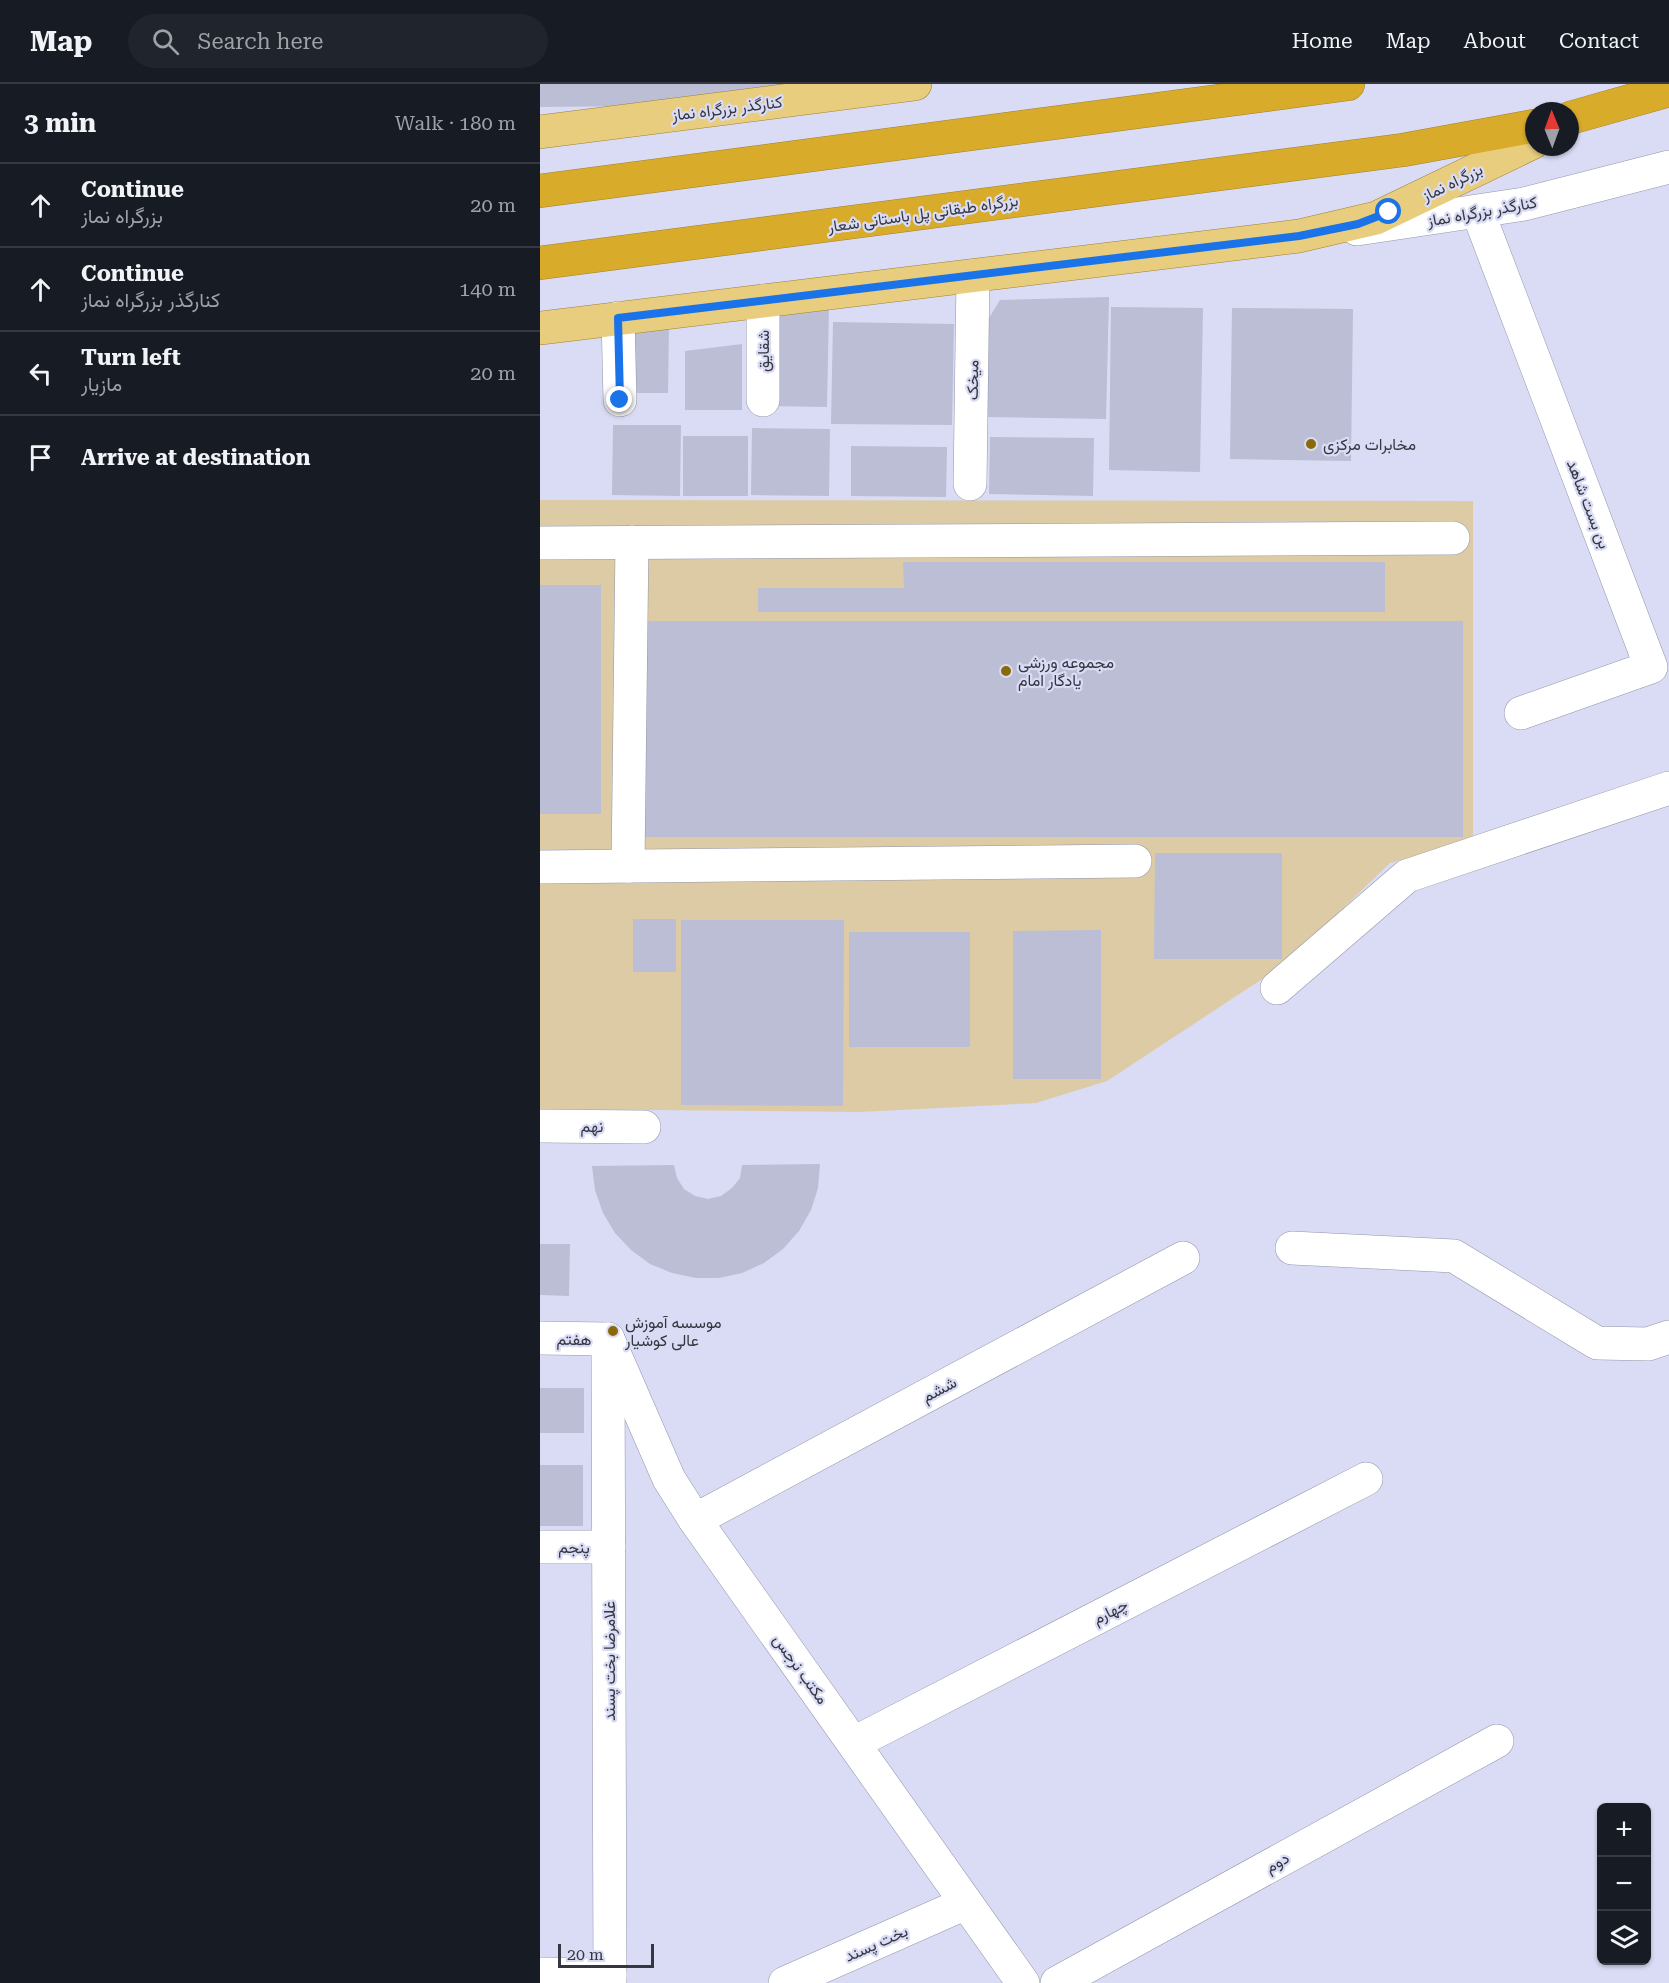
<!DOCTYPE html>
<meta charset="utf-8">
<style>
body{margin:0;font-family:"Roboto Serif",Vazirmatn,serif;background:#20242c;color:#f1f3f6}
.controls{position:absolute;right:18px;bottom:18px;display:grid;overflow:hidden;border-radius:9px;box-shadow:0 2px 4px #0004}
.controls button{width:54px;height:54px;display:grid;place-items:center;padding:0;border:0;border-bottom:2px solid #363941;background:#171b24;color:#f1f3f6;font:30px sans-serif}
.compass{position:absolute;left:985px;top:18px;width:54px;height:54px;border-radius:50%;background:#171b24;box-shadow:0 2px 4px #0004;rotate:359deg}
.scale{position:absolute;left:18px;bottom:15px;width:96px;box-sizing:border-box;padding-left:6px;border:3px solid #353740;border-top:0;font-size:16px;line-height:21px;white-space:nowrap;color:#353740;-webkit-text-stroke:4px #d9dcf4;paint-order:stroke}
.stop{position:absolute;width:18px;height:18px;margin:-14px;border:4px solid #1a73e8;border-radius:50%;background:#fff}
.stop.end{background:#1a73e8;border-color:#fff;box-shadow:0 2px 6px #0008}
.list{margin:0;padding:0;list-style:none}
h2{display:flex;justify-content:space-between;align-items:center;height:78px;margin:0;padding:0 24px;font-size:26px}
h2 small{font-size:20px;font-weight:400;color:#9ea1a6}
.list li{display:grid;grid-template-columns:39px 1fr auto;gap:18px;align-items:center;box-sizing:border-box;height:84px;padding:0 24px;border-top:2px solid #363941}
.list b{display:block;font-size:22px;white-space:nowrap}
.list p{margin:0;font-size:20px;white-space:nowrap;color:#9ea1a6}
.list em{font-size:20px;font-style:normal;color:#9ea1a6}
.icon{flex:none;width:33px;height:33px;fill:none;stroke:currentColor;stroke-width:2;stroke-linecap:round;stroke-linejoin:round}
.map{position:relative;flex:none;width:1129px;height:1899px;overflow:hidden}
header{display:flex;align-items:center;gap:36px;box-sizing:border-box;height:84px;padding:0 30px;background:#171b24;border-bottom:2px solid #363941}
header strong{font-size:28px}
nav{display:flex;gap:33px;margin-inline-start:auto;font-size:21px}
.search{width:420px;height:54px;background:#20242c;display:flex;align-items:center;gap:15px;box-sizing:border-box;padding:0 21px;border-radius:33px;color:#9ea1a6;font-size:22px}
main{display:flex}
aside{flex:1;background:#171b24}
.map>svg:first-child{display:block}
.green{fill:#dccba5}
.building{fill:#bbbed5}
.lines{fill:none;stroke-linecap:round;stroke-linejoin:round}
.minor-casing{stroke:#9295ab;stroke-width:34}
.major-casing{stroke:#a08232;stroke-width:34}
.highway-casing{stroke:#a08232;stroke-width:34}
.minor{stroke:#fff;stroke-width:33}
.major{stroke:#e8cd7f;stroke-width:33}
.highway{stroke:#d9ab2a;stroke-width:33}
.route{stroke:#1a73e8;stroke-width:8}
.poi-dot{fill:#896a08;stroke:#d9dcf4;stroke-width:2}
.labels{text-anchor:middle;stroke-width:4.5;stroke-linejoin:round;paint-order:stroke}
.street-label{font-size:16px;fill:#353740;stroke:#d9dcf4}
.poi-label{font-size:16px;fill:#353740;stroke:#d9dcf4;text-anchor:start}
</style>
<header>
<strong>Map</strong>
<div class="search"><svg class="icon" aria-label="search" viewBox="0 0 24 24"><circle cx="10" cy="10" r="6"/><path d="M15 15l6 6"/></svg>Search here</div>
<nav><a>Home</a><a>Map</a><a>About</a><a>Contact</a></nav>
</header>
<main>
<aside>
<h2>3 min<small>Walk · 180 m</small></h2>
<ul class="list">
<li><svg class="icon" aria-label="ahead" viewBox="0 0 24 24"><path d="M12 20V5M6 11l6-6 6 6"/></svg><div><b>Continue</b><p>بزرگراه نماز</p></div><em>20 m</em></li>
<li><svg class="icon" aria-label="ahead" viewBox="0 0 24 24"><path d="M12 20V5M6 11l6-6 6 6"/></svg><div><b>Continue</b><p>کنارگذر بزرگراه نماز</p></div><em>140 m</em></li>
<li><svg class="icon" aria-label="left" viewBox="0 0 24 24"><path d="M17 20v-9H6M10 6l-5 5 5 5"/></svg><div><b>Turn left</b><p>مازیار</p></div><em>20 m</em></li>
<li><svg class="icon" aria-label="arrive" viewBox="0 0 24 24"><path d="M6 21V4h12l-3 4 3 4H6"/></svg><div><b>Arrive at destination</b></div></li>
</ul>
</aside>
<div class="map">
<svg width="1129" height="1899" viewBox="0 0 1129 1899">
<rect width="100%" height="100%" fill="#d9dcf4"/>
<path class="green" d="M 0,416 L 933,417 L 933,757 L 850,779 L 745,880 L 567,997 L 496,1019 L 320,1028 L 0,1025 Z"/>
<g class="building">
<path d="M 0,0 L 279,0 L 102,22 L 0,23 Z"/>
<path d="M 569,213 L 566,335 L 444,333 L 446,239 L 460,216 Z"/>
<path d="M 229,221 L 289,222 L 287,323 L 228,322 Z"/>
<path d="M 571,223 L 663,224 L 660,388 L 569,386 Z"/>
<path d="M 692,224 L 813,225 L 811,377 L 690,375 Z"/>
<path d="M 293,238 L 414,240 L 412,341 L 291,340 Z"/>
<path d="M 83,240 L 129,240 L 128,309 L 83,309 Z"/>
<path d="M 202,260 L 202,326 L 145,326 L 145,267 Z"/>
<path d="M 73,341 L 141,341 L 140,412 L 72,411 Z"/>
<path d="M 212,344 L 290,345 L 289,412 L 211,411 Z"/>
<rect x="143" y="352" width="65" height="60"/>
<path d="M 450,353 L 554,354 L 553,412 L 449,410 Z"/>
<path d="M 311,362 L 407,363 L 406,413 L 311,412 Z"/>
<path d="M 363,478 L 845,478 L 845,528 L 218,528 L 218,504 L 364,504 Z"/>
<rect x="0" y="501" width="61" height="229"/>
<path d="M 101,537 L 923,537 L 923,753 L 100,753 Z"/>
<path d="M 615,769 L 742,769 L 742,875 L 614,875 Z"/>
<rect x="93" y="835" width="43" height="53"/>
<path d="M 141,836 L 304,836 L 303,1022 L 141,1021 Z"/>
<path d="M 561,846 L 561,995 L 473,995 L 473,847 Z"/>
<rect x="309" y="848" width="121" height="115"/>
<path d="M 280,1080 L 278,1104 L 271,1126 L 259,1147 L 243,1165 L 224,1179 L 202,1189 L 179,1194 L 156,1194 L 132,1189 L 110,1180 L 91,1166 L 75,1149 L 63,1129 L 55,1106 L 52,1082 L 134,1081 L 137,1094 L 144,1105 L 155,1112 L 168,1115 L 181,1112 L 192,1104 L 200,1094 L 202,1081 Z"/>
<path d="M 0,1160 L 30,1160 L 29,1212 L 0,1211 Z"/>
<rect x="0" y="1304" width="44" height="45"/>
<rect x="0" y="1381" width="43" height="61"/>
</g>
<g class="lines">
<defs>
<g id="minor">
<path d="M 938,128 L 1111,583 L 981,629"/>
<path d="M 817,145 L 984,120 L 1129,83"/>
<path d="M 78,234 L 80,316"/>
<path d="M 223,316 L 223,217"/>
<path d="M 430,400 L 433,192"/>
<path d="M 0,459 L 913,454"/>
<path d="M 88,782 L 92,458"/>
<path d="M 0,783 L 595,777"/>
<path d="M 737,904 L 867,792 L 1129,704"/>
<path d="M 0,1042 L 104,1043"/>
<path d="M 752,1164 L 914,1172 L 1057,1259 L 1108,1260 L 1129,1253"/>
<path d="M 0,1254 L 68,1255"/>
<path d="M 68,1255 L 129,1395 L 155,1436 L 483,1899"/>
<path d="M 68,1269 L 70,1899"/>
<path d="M 155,1436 L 643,1174"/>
<path d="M 0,1463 L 69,1463"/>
<path d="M 314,1659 L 826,1395"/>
<path d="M 0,1890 L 70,1891"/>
<path d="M 245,1899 L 426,1819"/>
<path d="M 517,1899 L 957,1657"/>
</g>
<g id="major">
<path d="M 0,48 L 375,0"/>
<path d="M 0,244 L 759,152 L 836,134 L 994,58"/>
</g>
<g id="highway">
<path d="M 1030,34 L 1129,6"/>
<path d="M 0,107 L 808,0"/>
<path d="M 0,179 L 863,66 L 994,42"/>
</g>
</defs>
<use href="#minor" class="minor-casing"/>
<use href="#major" class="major-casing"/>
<use href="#highway" class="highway-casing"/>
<use href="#minor" class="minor"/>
<use href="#major" class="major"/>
<use href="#highway" class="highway"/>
</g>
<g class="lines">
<path class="route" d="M 80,316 L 78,234 L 759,152 L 818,140 L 849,128"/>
</g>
<g class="poi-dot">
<circle cx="771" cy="360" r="6"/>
<circle cx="466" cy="587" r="6"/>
<circle cx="73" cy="1247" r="6"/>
</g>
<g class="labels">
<g class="street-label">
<text transform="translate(187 24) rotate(-7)" y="6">کنارگذر بزرگراه نماز</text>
<text transform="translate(912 98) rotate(-26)" y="6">بزرگراه نماز</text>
<text transform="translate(942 127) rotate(-10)" y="6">کنارگذر بزرگراه نماز</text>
<text transform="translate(383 129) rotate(-8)" y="6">بزرگراه طبقاتی پل باستانی شعار</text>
<text transform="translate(223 267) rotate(-90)" y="6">شقایق</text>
<text transform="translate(432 296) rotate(-89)" y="6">میخک</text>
<text transform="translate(1049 420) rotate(69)" y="6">بن بست شاهد</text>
<text transform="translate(52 1042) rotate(1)" y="6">نهم</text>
<text transform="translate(34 1255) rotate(1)" y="6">هفتم</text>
<text transform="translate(399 1305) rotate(-28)" y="6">ششم</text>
<text transform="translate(34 1463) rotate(1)" y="6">پنجم</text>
<text transform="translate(570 1527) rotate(-27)" y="6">چهارم</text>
<text transform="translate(69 1577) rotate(-90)" y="6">غلامرضا بخت پسند</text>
<text transform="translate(261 1585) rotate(54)" y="6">مکتب نرجس</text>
<text transform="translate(737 1778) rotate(-29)" y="6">دوم</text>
<text transform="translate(336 1859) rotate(-24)" y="6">بخت پسند</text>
</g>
<g class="poi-label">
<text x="783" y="366">مخابرات مرکزی</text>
<text x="478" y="584">مجموعه ورزشی<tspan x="478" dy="18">یادگار امام</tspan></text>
<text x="85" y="1244">موسسه آموزش<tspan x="85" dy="18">عالی کوشیار</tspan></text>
</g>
</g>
</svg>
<div class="controls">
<button>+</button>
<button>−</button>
<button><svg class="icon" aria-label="layers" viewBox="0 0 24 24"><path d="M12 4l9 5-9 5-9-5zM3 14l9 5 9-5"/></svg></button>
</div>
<svg class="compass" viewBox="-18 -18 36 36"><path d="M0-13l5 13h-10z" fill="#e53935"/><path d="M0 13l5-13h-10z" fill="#9ea1a6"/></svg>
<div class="scale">20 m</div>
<div class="stop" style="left:849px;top:128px"></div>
<div class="stop end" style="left:80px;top:316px"></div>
</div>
</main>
